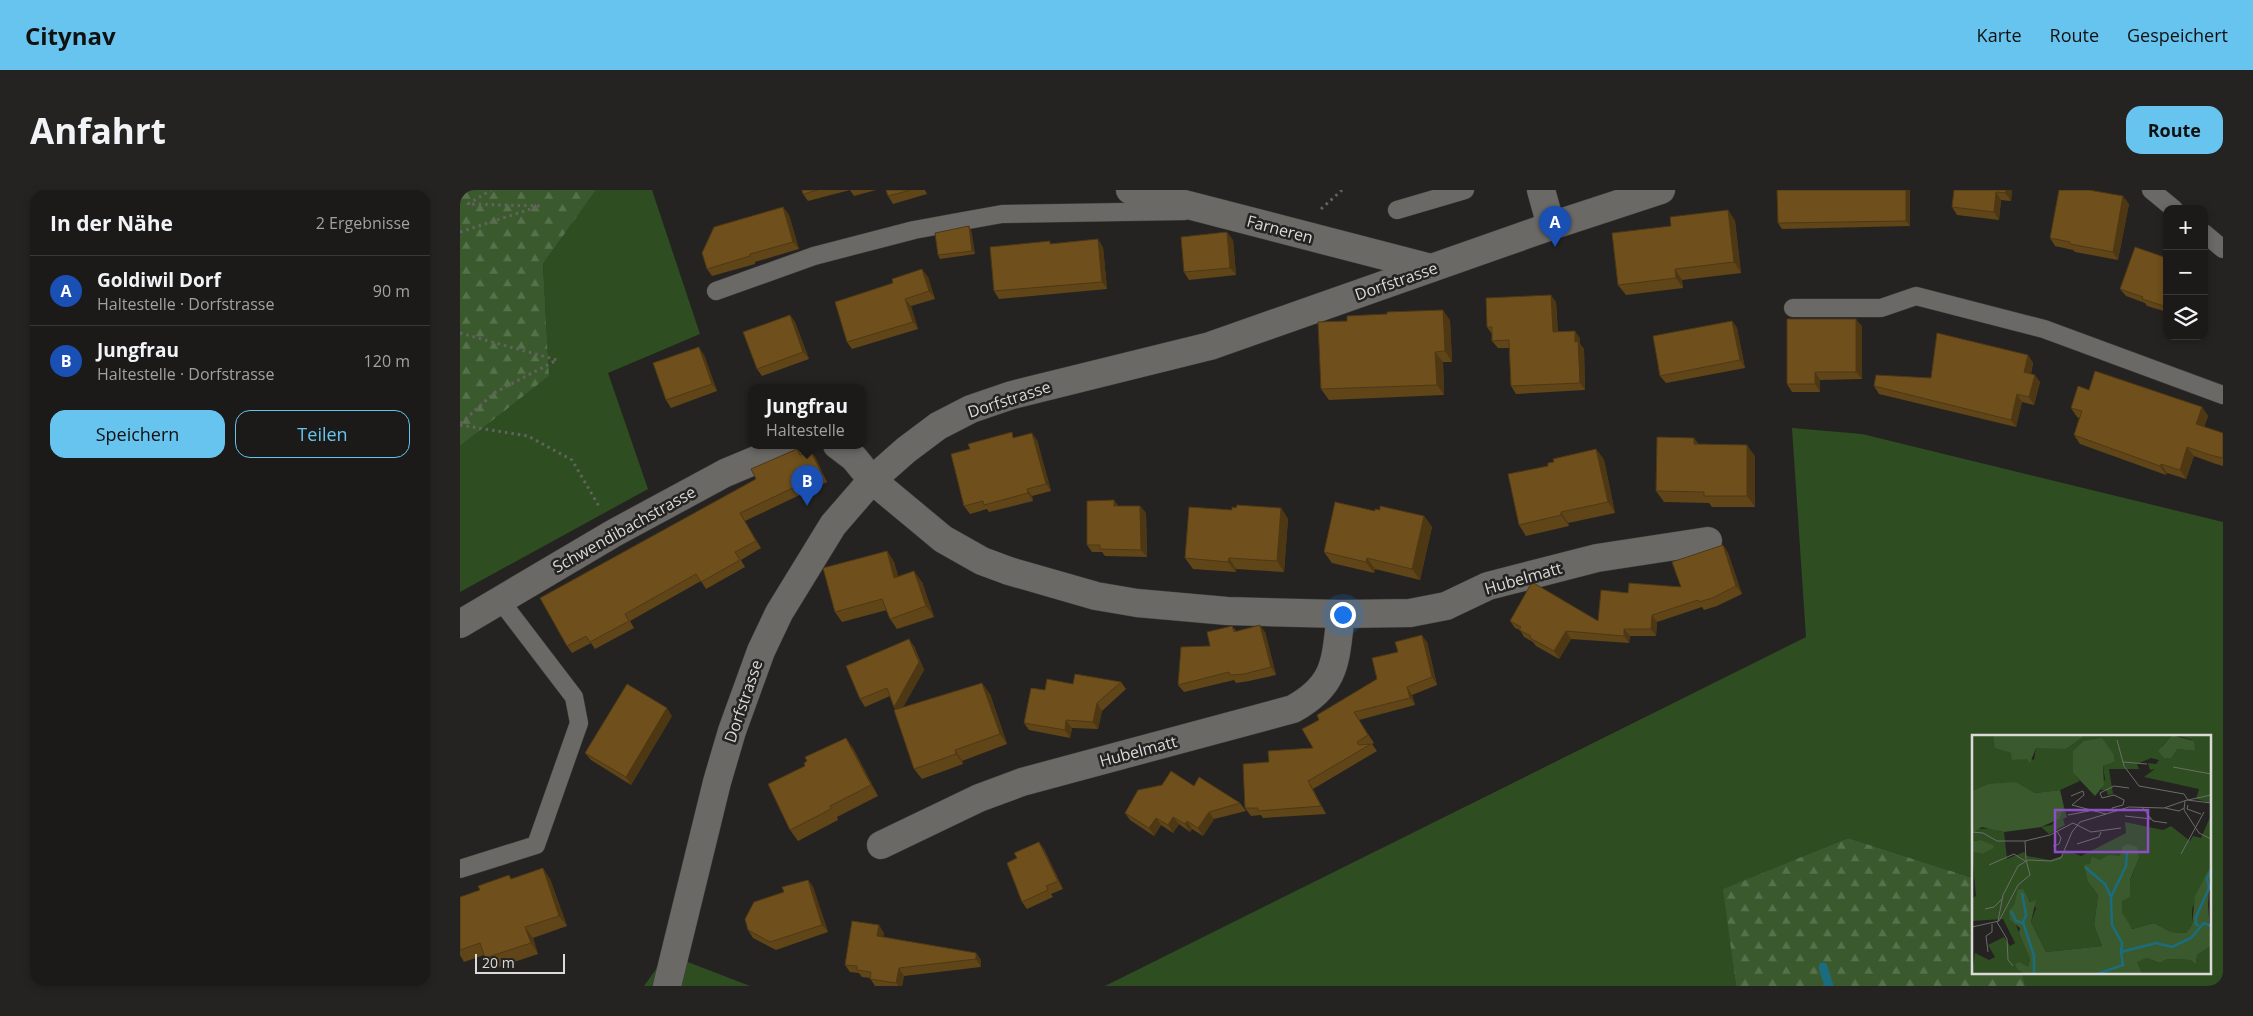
<!DOCTYPE html>
<html lang="de">
<meta charset="utf-8">
<style>
body{margin:0;font-family:"Open Sans",sans-serif;background:#242322;color:#f1f3f6}
.controls{position:absolute;right:15px;top:15px;display:grid;overflow:hidden;border-radius:10px;box-shadow:0 2px 8px #0003}
.controls button{width:45px;height:45px;display:grid;place-items:center;padding:0;border:0;border-bottom:1px solid #393838;background:#1b1a19;color:#f1f3f6;font:25px sans-serif}
.scale{position:absolute;left:15px;bottom:12px;width:90px;box-sizing:border-box;padding-left:5px;border:2px solid #dbdad8;border-top:0;font-size:14px;line-height:18px;white-space:nowrap;color:#dbdad8;-webkit-text-stroke:4px #242321;paint-order:stroke}
.you{position:absolute;left:882px;top:424px;width:18px;height:18px;margin:-12px;border:4px solid #fff;border-radius:50%;background:#1a73e8;box-shadow:0 0 0 8px #1a73e833}
.badge{display:grid;place-items:center;width:32px;height:32px;border-radius:50%;background:#66c4ef;color:#fff;font-size:16px;font-weight:700}
.pin{position:absolute;translate:-50% -41px;filter:drop-shadow(0 1px 2px #0008)}
.pin::after{content:'';position:absolute;top:26px;width:18px;height:15px;background:inherit;clip-path:polygon(0 0,100% 0,50% 100%)}
.popup{position:absolute;left:288px;top:194px;width:118px;height:65px;box-sizing:border-box;display:grid;place-content:center;border-radius:10px;background:#1b1a19;filter:drop-shadow(0 1px 4px #0005);font-size:16px;white-space:nowrap;color:#a0a1a2}
.popup b{font-size:19px;color:#f1f3f6}
.popup::after{content:'';position:absolute;left:50%;top:100%;margin-left:-10px;border:10px solid transparent;border-top-color:#1b1a19}
.list{margin:0;padding:0;list-style:none}
h2{display:flex;justify-content:space-between;align-items:center;height:65px;margin:0;padding:0 20px;font-size:21px}
h2 small{font-size:16px;font-weight:400;color:#a0a1a2}
.list li{display:grid;grid-template-columns:32px 1fr auto;gap:15px;align-items:center;box-sizing:border-box;height:70px;padding:0 20px;border-top:1px solid #393838}
.list b{display:block;font-size:19px;white-space:nowrap}
.list p{margin:0;font-size:16px;white-space:nowrap;color:#a0a1a2}
.list em{font-size:16px;font-style:normal;color:#a0a1a2}
.actions{display:flex;gap:10px;padding:15px 20px}
.actions a{flex:1;padding:11px 0;border:1px solid #66c4ef;border-radius:15px;text-align:center;font-size:18px;color:#66c4ef}
.actions .main{background:#66c4ef;color:#111}
.icon{flex:none;width:28px;height:28px;fill:none;stroke:currentColor;stroke-width:2;stroke-linecap:round;stroke-linejoin:round}
.map{position:relative;flex:none;width:1763px;height:796px;overflow:hidden;border-radius:15px}
header{display:flex;align-items:center;gap:30px;box-sizing:border-box;height:70px;padding:0 25px;background:#66c4ef;color:#111}
header strong{font-size:24px}
nav{display:flex;gap:28px;margin-inline-start:auto;font-size:18px}
.intro{display:flex;align-items:center;justify-content:space-between;box-sizing:border-box;height:120px;padding:0 30px}
h1{margin:0;font-size:35px}
.button{padding:12px 22px;border-radius:15px;background:#66c4ef;color:#111;font-size:18px;font-weight:700}
main{display:flex;gap:30px;padding:0 30px}
aside{flex:1;background:#1b1a19;border-radius:15px;box-shadow:0 2px 8px #0003}
.map>svg:first-child{display:block}
.grass{fill:#2e4e22}
.forest{fill:url(#forest-firs)}
.lines{fill:none;stroke-linecap:round;stroke-linejoin:round}
.stream{stroke:#1c6c7f;stroke-width:9}
.service-casing{stroke:#3e3d3b;stroke-width:19}
.minor-casing{stroke:#3e3d3b;stroke-width:29}
.tertiary-casing{stroke:#3e3d3b;stroke-width:29}
.path{stroke:#636260;stroke-width:3;stroke-dasharray:2.5 4;stroke-linecap:butt}
.service{stroke:#6a6966;stroke-width:18}
.minor{stroke:#6a6966;stroke-width:28}
.tertiary{stroke:#6a6966;stroke-width:28}
.wall{fill:#5f4518}
.shaded-wall{fill:#4e3814}
.building{fill:#6f501c;stroke:#4e3814}
.labels{text-anchor:middle;stroke-width:5;stroke-linejoin:round;paint-order:stroke}
.street-label{font-size:16px;fill:#dbdad8;stroke:#242321}
.inset-river{fill:none;stroke:#1c6c7f;stroke-width:2.5}
.inset-road{fill:none;stroke:#6d6c6a;stroke-width:1}
.view{fill:#8e4fc4;fill-opacity:0.15;stroke:#8e4fc4;stroke-width:2.5}
.inset-edge{fill:none;stroke:#dbdad8;stroke-width:2.5}
</style>
<header>
<strong>Citynav</strong>
<nav><a>Karte</a><a>Route</a><a>Gespeichert</a></nav>
</header>
<div class="intro"><h1>Anfahrt</h1><a class="button">Route</a></div>
<main>
<aside>
<h2>In der Nähe<small>2 Ergebnisse</small></h2>
<ul class="list">
<li><span class="badge" style="background:#1a4fb4">A</span><div><b>Goldiwil Dorf</b><p>Haltestelle · Dorfstrasse</p></div><em>90 m</em></li>
<li><span class="badge" style="background:#1a4fb4">B</span><div><b>Jungfrau</b><p>Haltestelle · Dorfstrasse</p></div><em>120 m</em></li>
</ul>
<div class="actions"><a class="main">Speichern</a><a>Teilen</a></div>
</aside>
<div class="map">
<svg width="1763" height="796" viewBox="0 0 1763 796">
<defs>
<pattern id="forest-firs" width="22" height="20" patternUnits="userSpaceOnUse" patternTransform="scale(1.25)"><rect width="22" height="20" fill="#3a5a2d"/><path d="M5 1l3.5 6h-7zM16 11l3.5 6h-7z" fill="#56714b"/></pattern>
</defs>
<rect width="100%" height="100%" fill="#242321"/>
<g class="grass">
<path d="M 136,0 L 192,0 L 240,144 L 148,183 L 188,299 L 0,402 L 0,256 L 89,186 L 83,74 Z"/>
<path d="M 1332,238 L 1402,244 L 1763,332 L 1763,796 L 1565,796 L 1562,782 L 1749,782 L 1749,546 L 1513,546 L 1513,688 L 1388,648 L 1264,699 L 1276,796 L 645,796 L 1346,447 Z"/>
<path d="M 207,764 L 290,796 L 184,796 Z"/>
</g>
<g class="forest">
<path d="M 0,0 L 136,0 L 83,74 L 89,186 L 0,256 Z"/>
<path d="M 1388,648 L 1513,688 L 1513,782 L 1562,782 L 1565,796 L 1276,796 L 1263,699 Z"/>
</g>
<g class="lines">
<path class="stream" d="M 1363,777 L 1369,796"/>
<defs>
<g id="service">
<path d="M 1691,0 L 1714,19"/>
<path d="M 937,20 L 1005,0"/>
<path d="M 1744,43 L 1763,59"/>
<path d="M 256,101 L 354,66 L 454,40 L 503,31 L 542,24 L 725,21"/>
<path d="M 1333,118 L 1421,118 L 1456,106 L 1584,139 L 1763,205"/>
<path d="M 0,679 L 76,655 L 119,533 L 114,507 L 40,410"/>
</g>
<g id="minor">
<path d="M 670,0 L 971,78"/>
<path d="M 1081,0 L 1091,36"/>
<path d="M 377,255 L 394,268 L 412,290 L 483,349 L 522,371 L 549,381 L 636,406 L 677,413 L 767,421 L 881,424 L 950,423 L 986,416 L 1028,396 L 1137,368 L 1248,351"/>
<path d="M 0,434 L 154,343 L 265,283 L 332,255"/>
<path d="M 421,655 L 519,608 L 562,592 L 833,519 C 878,494 875,470 881,424"/>
</g>
<path id="tertiary" d="M 207,796 L 257,592 L 272,541 L 301,461 L 319,423 L 373,335 L 412,290 L 446,260 L 478,236 L 511,219 L 552,205 L 750,156 L 1091,36 L 1201,0"/>
</defs>
<use href="#service" class="service-casing"/>
<use href="#minor" class="minor-casing"/>
<use href="#tertiary" class="tertiary-casing"/>
<g class="path">
<path d="M 861,19 L 882,0"/>
<path d="M 0,42 L 80,16 L 8,14 L 31,0"/>
<path d="M 0,143 L 97,170 L 34,203 L 0,234"/>
<path d="M 0,235 L 68,246 L 112,270 L 140,318"/>
</g>
<use href="#service" class="service"/>
<use href="#minor" class="minor"/>
<use href="#tertiary" class="tertiary"/>
</g>
<g class="wall">
<path d="M 342,0 L 416,0 L 394,6 L 390,0 L 348,11 L 343,4 Z"/>
<path d="M 426,0 L 465,0 L 467,4 L 433,14 L 428,6 Z"/>
<path d="M 1450,0 L 1450,36 L 1322,39 L 1318,33 Z"/>
<path d="M 1494,0 L 1552,0 L 1551,11 L 1541,10 L 1539,30 L 1497,25 L 1492,17 Z"/>
<path d="M 1669,14 L 1658,70 L 1615,62 L 1613,60 L 1595,56 L 1590,48 Z"/>
<path d="M 323,17 L 329,25 L 339,59 L 295,72 L 295,74 L 252,86 L 247,79 Z"/>
<path d="M 1268,20 L 1275,31 L 1281,83 L 1222,90 L 1223,98 L 1166,105 L 1158,95 L 1211,36 Z"/>
<path d="M 509,36 L 511,40 L 515,64 L 480,69 L 478,65 Z"/>
<path d="M 773,50 L 776,85 L 729,90 L 724,82 Z"/>
<path d="M 643,57 L 647,99 L 539,109 L 534,101 Z"/>
<path d="M 1707,68 L 1707,122 L 1687,116 L 1685,113 L 1666,106 L 1660,99 Z"/>
<path d="M 468,87 L 475,109 L 451,116 L 458,139 L 392,159 L 387,152 Z"/>
<path d="M 1096,112 L 1098,142 L 1120,148 L 1120,154 L 1124,159 L 1125,200 L 1056,204 L 1051,196 L 1049,158 L 1038,158 L 1032,151 L 1032,144 L 1027,137 Z"/>
<path d="M 330,125 L 335,132 L 349,169 L 302,186 L 297,179 Z"/>
<path d="M 990,130 L 992,172 L 983,172 L 984,205 L 869,210 L 861,199 Z"/>
<path d="M 1272,131 L 1277,138 L 1285,178 L 1206,193 L 1200,186 Z"/>
<path d="M 1402,136 L 1402,189 L 1360,190 L 1360,202 L 1332,202 L 1327,194 Z"/>
<path d="M 244,165 L 257,201 L 211,218 L 206,210 Z"/>
<path d="M 1568,165 L 1573,173 L 1571,184 L 1580,192 L 1574,215 L 1562,212 L 1556,237 L 1419,204 L 1414,196 L 1471,188 Z"/>
<path d="M 1629,200 L 1742,217 L 1748,226 L 1744,237 L 1763,243 L 1763,276 L 1756,274 L 1734,266 L 1726,289 L 1707,283 L 1706,285 L 1620,254 L 1614,245 L 1619,228 L 1617,227 L 1611,218 Z"/>
<path d="M 555,247 L 577,250 L 591,301 L 572,306 L 573,311 L 529,322 L 527,319 L 510,324 L 504,316 Z"/>
<path d="M 1234,248 L 1239,255 L 1295,266 L 1295,317 L 1252,317 L 1249,313 L 1204,312 L 1196,301 Z"/>
<path d="M 337,259 L 341,264 L 350,260 L 355,267 L 367,292 L 285,331 L 301,358 L 281,370 L 285,377 L 246,399 L 241,391 L 170,431 L 174,438 L 135,459 L 131,453 L 112,463 L 107,456 L 296,289 Z"/>
<path d="M 1136,259 L 1144,270 L 1155,323 L 1108,333 L 1109,336 L 1066,346 L 1059,335 L 1094,272 Z"/>
<path d="M 658,316 L 680,316 L 686,323 L 687,367 L 645,366 L 642,362 L 632,362 L 627,355 Z"/>
<path d="M 821,318 L 828,329 L 824,382 L 776,379 L 776,382 L 733,379 L 725,368 L 772,320 Z"/>
<path d="M 915,321 L 964,326 L 972,337 L 960,390 L 915,379 L 914,383 L 872,373 L 864,362 Z"/>
<path d="M 1263,355 L 1268,363 L 1282,404 L 1257,416 L 1244,420 L 1242,417 L 1197,432 L 1196,446 L 1170,446 L 1169,453 L 1111,449 L 1099,469 L 1076,456 L 1073,452 L 1064,447 L 1060,440 L 1055,438 L 1050,431 L 1138,431 L 1168,403 L 1221,397 Z"/>
<path d="M 427,361 L 434,372 L 438,387 L 462,392 L 474,427 L 437,439 L 430,429 L 427,420 L 382,432 L 375,422 Z"/>
<path d="M 772,436 L 776,441 L 805,442 L 816,485 L 789,491 L 776,493 L 774,490 L 724,502 L 718,495 L 750,456 Z"/>
<path d="M 967,452 L 977,495 L 952,505 L 955,515 L 899,530 L 914,553 L 912,554 L 917,561 L 853,599 L 866,624 L 803,628 L 801,625 L 791,626 L 785,618 L 809,572 L 853,558 L 859,530 L 917,489 L 938,462 Z"/>
<path d="M 454,456 L 464,480 L 443,517 L 530,504 L 547,554 L 502,571 L 503,574 L 462,589 L 454,579 L 435,519 L 430,506 L 405,517 L 400,509 Z"/>
<path d="M 661,492 L 666,499 L 642,521 L 638,539 L 612,538 L 610,548 L 569,540 L 564,533 L 585,500 L 613,494 Z"/>
<path d="M 212,526 L 171,595 L 131,570 L 125,563 Z"/>
<path d="M 393,558 L 418,606 L 377,627 L 378,630 L 338,651 L 330,640 Z"/>
<path d="M 734,596 L 780,613 L 786,621 L 754,629 L 743,646 L 732,639 L 730,642 L 719,634 L 713,643 L 701,635 L 694,646 L 670,630 L 665,623 Z"/>
<path d="M 584,659 L 603,699 L 591,704 L 593,707 L 567,719 L 562,712 Z"/>
<path d="M 52,689 L 90,689 L 107,736 L 73,748 L 78,764 L 33,779 L 25,768 L 24,765 L 4,772 L 0,765 L 0,707 Z"/>
<path d="M 348,690 L 353,697 L 368,742 L 316,760 L 293,748 L 288,740 L 324,702 Z"/>
<path d="M 424,743 L 423,747 L 516,763 L 521,770 L 521,777 L 444,786 L 442,796 L 415,796 L 410,788 L 402,787 L 399,783 L 390,782 L 385,775 Z"/>
</g>
<g class="shaded-wall">
<path d="M 1446,0 L 1450,0 L 1450,36 L 1446,31 Z"/>
<path d="M 1546,0 L 1552,0 L 1551,11 L 1545,3 Z"/>
<path d="M 1536,2 L 1541,10 L 1539,30 L 1534,22 Z"/>
<path d="M 1663,6 L 1669,14 L 1658,70 L 1653,62 Z"/>
<path d="M 323,17 L 329,25 L 339,59 L 333,52 Z"/>
<path d="M 1268,20 L 1275,31 L 1281,83 L 1274,72 Z"/>
<path d="M 509,36 L 511,40 L 515,64 L 512,61 Z"/>
<path d="M 767,42 L 773,50 L 776,85 L 770,78 Z"/>
<path d="M 638,49 L 643,57 L 647,99 L 642,92 Z"/>
<path d="M 462,79 L 468,87 L 475,109 L 469,101 Z"/>
<path d="M 1215,79 L 1222,90 L 1223,98 L 1216,88 Z"/>
<path d="M 1091,105 L 1096,112 L 1098,149 L 1093,142 Z"/>
<path d="M 445,109 L 451,116 L 458,139 L 453,132 Z"/>
<path d="M 983,120 L 990,130 L 992,172 L 985,161 Z"/>
<path d="M 330,125 L 335,132 L 349,169 L 343,162 Z"/>
<path d="M 1396,129 L 1402,136 L 1402,189 L 1396,182 Z"/>
<path d="M 1272,131 L 1277,138 L 1285,178 L 1280,170 Z"/>
<path d="M 1115,141 L 1120,148 L 1120,154 L 1124,159 L 1125,200 L 1120,193 L 1115,152 Z"/>
<path d="M 239,157 L 244,165 L 257,201 L 252,194 Z"/>
<path d="M 975,162 L 983,172 L 984,205 L 977,195 Z"/>
<path d="M 1568,165 L 1573,173 L 1569,190 L 1564,182 Z"/>
<path d="M 1355,182 L 1360,190 L 1360,202 L 1355,194 Z"/>
<path d="M 1575,185 L 1580,192 L 1574,215 L 1569,207 Z"/>
<path d="M 1557,204 L 1562,212 L 1556,237 L 1551,230 Z"/>
<path d="M 1742,217 L 1748,226 L 1742,243 L 1736,234 Z"/>
<path d="M 572,243 L 577,250 L 591,301 L 586,294 Z"/>
<path d="M 1234,248 L 1241,258 L 1234,254 Z"/>
<path d="M 1287,255 L 1295,266 L 1295,317 L 1287,306 Z"/>
<path d="M 1727,257 L 1734,266 L 1726,289 L 1720,280 Z"/>
<path d="M 1136,259 L 1144,270 L 1155,323 L 1148,312 Z"/>
<path d="M 350,260 L 355,267 L 367,292 L 362,284 Z"/>
<path d="M 1701,274 L 1707,283 L 1706,285 L 1700,276 Z"/>
<path d="M 567,299 L 572,306 L 573,311 L 568,303 Z"/>
<path d="M 654,310 L 660,318 L 654,316 Z"/>
<path d="M 680,316 L 686,323 L 687,367 L 681,360 Z"/>
<path d="M 821,318 L 828,329 L 824,382 L 817,371 Z"/>
<path d="M 1101,322 L 1108,333 L 1109,336 L 1101,325 Z"/>
<path d="M 280,323 L 285,331 L 301,358 L 296,351 Z"/>
<path d="M 964,326 L 972,337 L 960,390 L 952,379 Z"/>
<path d="M 1263,355 L 1268,363 L 1282,404 L 1276,396 Z"/>
<path d="M 427,361 L 434,372 L 442,399 L 434,388 Z"/>
<path d="M 769,368 L 776,379 L 776,382 L 768,372 Z"/>
<path d="M 907,368 L 915,379 L 914,383 L 906,372 Z"/>
<path d="M 454,381 L 462,392 L 474,427 L 466,416 Z"/>
<path d="M 1192,425 L 1197,432 L 1196,446 L 1191,439 Z"/>
<path d="M 800,435 L 805,442 L 816,485 L 811,477 Z"/>
<path d="M 1164,439 L 1170,446 L 1169,453 L 1164,446 Z"/>
<path d="M 1106,441 L 1111,449 L 1099,469 L 1094,461 Z"/>
<path d="M 962,445 L 967,452 L 977,495 L 972,487 Z"/>
<path d="M 449,449 L 454,456 L 464,480 L 439,524 L 434,517 Z"/>
<path d="M 522,493 L 530,504 L 547,554 L 540,544 Z"/>
<path d="M 947,497 L 952,505 L 955,515 L 950,508 Z"/>
<path d="M 637,513 L 642,521 L 638,539 L 633,532 Z"/>
<path d="M 207,518 L 212,526 L 171,595 L 166,587 Z"/>
<path d="M 606,530 L 612,538 L 610,548 L 605,540 Z"/>
<path d="M 386,548 L 393,558 L 418,606 L 411,595 Z"/>
<path d="M 495,560 L 502,571 L 503,574 L 496,564 Z"/>
<path d="M 848,591 L 853,599 L 866,624 L 861,616 Z"/>
<path d="M 749,622 L 754,629 L 743,646 L 738,638 Z"/>
<path d="M 713,627 L 719,634 L 713,643 L 708,635 Z"/>
<path d="M 696,628 L 701,635 L 694,646 L 689,638 Z"/>
<path d="M 727,631 L 732,639 L 730,642 L 725,634 Z"/>
<path d="M 579,652 L 584,659 L 603,699 L 598,691 Z"/>
<path d="M 83,678 L 90,689 L 107,736 L 99,726 Z"/>
<path d="M 348,690 L 353,697 L 368,742 L 362,735 Z"/>
<path d="M 419,735 L 424,743 L 422,753 L 417,746 Z"/>
<path d="M 65,737 L 73,748 L 78,764 L 71,753 Z"/>
<path d="M 516,763 L 521,770 L 521,777 L 516,769 Z"/>
<path d="M 439,778 L 444,786 L 442,796 L 438,796 L 436,793 Z"/>
</g>
<g class="building">
<path d="M 342,0 L 358,0 L 343,4 Z"/>
<path d="M 426,0 L 451,0 L 428,6 Z"/>
<path d="M 1317,0 L 1446,0 L 1446,31 L 1318,33 Z"/>
<path d="M 1494,0 L 1546,0 L 1545,3 L 1536,2 L 1534,22 L 1492,17 Z"/>
<path d="M 1599,0 L 1629,0 L 1663,6 L 1653,62 L 1610,54 L 1610,52 L 1590,48 Z"/>
<path d="M 323,17 L 333,52 L 290,64 L 290,66 L 247,79 L 242,63 L 254,37 Z"/>
<path d="M 1268,20 L 1274,72 L 1215,79 L 1216,88 L 1158,95 L 1152,43 L 1211,36 L 1210,27 Z"/>
<path d="M 509,36 L 512,61 L 478,65 L 475,43 Z"/>
<path d="M 767,42 L 770,78 L 724,82 L 721,47 Z"/>
<path d="M 638,49 L 642,92 L 534,101 L 530,57 L 590,51 L 590,54 Z"/>
<path d="M 1675,57 L 1707,68 L 1707,117 L 1682,109 L 1683,107 L 1660,99 Z"/>
<path d="M 462,79 L 469,101 L 445,109 L 453,132 L 387,152 L 375,112 L 433,93 L 432,89 Z"/>
<path d="M 1091,105 L 1093,142 L 1115,141 L 1115,152 L 1118,151 L 1120,193 L 1051,196 L 1049,150 L 1032,151 L 1032,137 L 1027,137 L 1026,108 Z"/>
<path d="M 983,120 L 985,161 L 975,162 L 977,195 L 861,199 L 858,132 L 887,131 L 887,126 L 927,124 L 927,122 Z"/>
<path d="M 330,125 L 343,162 L 297,179 L 283,142 Z"/>
<path d="M 1327,129 L 1396,129 L 1396,182 L 1355,182 L 1355,194 L 1327,194 Z"/>
<path d="M 1272,131 L 1280,170 L 1200,186 L 1193,146 Z"/>
<path d="M 1477,143 L 1568,165 L 1564,182 L 1575,185 L 1569,207 L 1557,204 L 1551,230 L 1414,196 L 1416,185 L 1471,188 Z"/>
<path d="M 239,157 L 252,194 L 206,210 L 193,173 Z"/>
<path d="M 1635,181 L 1742,217 L 1736,234 L 1763,243 L 1763,268 L 1750,265 L 1727,257 L 1720,280 L 1701,274 L 1700,276 L 1614,245 L 1622,221 L 1611,218 L 1618,196 L 1629,200 Z"/>
<path d="M 552,242 L 553,248 L 572,243 L 586,294 L 567,299 L 568,303 L 524,315 L 523,311 L 504,316 L 491,264 L 510,259 L 508,254 Z"/>
<path d="M 1197,247 L 1234,248 L 1234,254 L 1287,255 L 1287,306 L 1244,306 L 1244,302 L 1196,301 Z"/>
<path d="M 337,259 L 340,265 L 350,260 L 362,284 L 280,323 L 296,351 L 275,362 L 280,370 L 241,392 L 236,384 L 165,424 L 169,431 L 130,452 L 126,446 L 107,456 L 80,408 L 296,289 L 291,279 Z"/>
<path d="M 1136,259 L 1148,312 L 1101,322 L 1101,325 L 1059,335 L 1048,284 L 1088,276 L 1088,273 L 1094,272 L 1093,269 Z"/>
<path d="M 654,310 L 654,316 L 680,316 L 681,360 L 640,359 L 640,355 L 627,355 L 627,311 Z"/>
<path d="M 875,312 L 915,321 L 915,319 L 920,320 L 920,316 L 964,326 L 952,379 L 907,368 L 906,372 L 864,362 Z"/>
<path d="M 777,315 L 821,318 L 817,371 L 769,368 L 768,372 L 725,368 L 729,317 L 772,320 L 772,317 L 776,318 Z"/>
<path d="M 1263,355 L 1276,396 L 1252,408 L 1239,412 L 1238,410 L 1192,425 L 1191,439 L 1164,439 L 1164,446 L 1106,441 L 1094,461 L 1070,448 L 1071,446 L 1059,440 L 1061,437 L 1050,431 L 1072,392 L 1138,431 L 1141,400 L 1168,403 L 1169,393 L 1221,397 L 1212,372 Z"/>
<path d="M 427,361 L 434,388 L 454,381 L 466,416 L 430,429 L 422,409 L 375,422 L 363,378 Z"/>
<path d="M 800,435 L 811,477 L 784,484 L 770,485 L 769,482 L 718,495 L 721,457 L 750,456 L 747,442 L 772,436 L 774,442 Z"/>
<path d="M 962,445 L 972,487 L 947,497 L 950,508 L 894,522 L 908,545 L 897,552 L 899,555 L 911,554 L 848,591 L 861,616 L 798,621 L 798,618 L 785,618 L 783,574 L 809,572 L 808,561 L 853,558 L 842,539 L 859,530 L 857,525 L 917,489 L 912,468 L 938,462 L 935,452 Z"/>
<path d="M 449,449 L 459,472 L 434,517 L 427,498 L 400,509 L 386,476 Z"/>
<path d="M 615,484 L 661,492 L 637,513 L 633,532 L 606,530 L 605,540 L 564,533 L 571,498 L 585,500 L 587,489 L 613,494 Z"/>
<path d="M 522,493 L 540,544 L 495,560 L 496,564 L 454,579 L 434,520 Z"/>
<path d="M 167,494 L 207,518 L 166,587 L 125,563 Z"/>
<path d="M 386,548 L 411,595 L 370,616 L 371,619 L 330,640 L 308,594 L 345,576 L 344,573 L 347,571 L 345,567 Z"/>
<path d="M 711,581 L 734,596 L 739,587 L 780,613 L 749,622 L 738,638 L 727,631 L 725,634 L 713,627 L 708,635 L 696,628 L 689,638 L 665,623 L 678,600 L 702,595 Z"/>
<path d="M 579,652 L 598,691 L 586,696 L 588,700 L 562,712 L 547,673 L 557,668 L 554,663 Z"/>
<path d="M 83,678 L 99,726 L 65,737 L 71,753 L 25,768 L 20,753 L 0,760 L 0,707 L 20,700 L 18,696 L 49,685 L 51,689 Z"/>
<path d="M 348,690 L 362,735 L 310,752 L 288,740 L 285,729 L 294,712 L 324,702 L 322,697 Z"/>
<path d="M 392,731 L 419,735 L 417,746 L 516,763 L 516,769 L 439,778 L 436,793 L 410,789 L 411,782 L 397,780 L 397,776 L 385,775 Z"/>
</g>
<g class="labels">
<g class="street-label">
<text transform="translate(820 39) rotate(15)" y="6">Farneren</text>
<text transform="translate(936 91) rotate(-19)" y="6">Dorfstrasse</text>
<text transform="translate(549 209) rotate(-18)" y="6">Dorfstrasse</text>
<text transform="translate(164 339) rotate(-29)" y="6">Schwendibachstrasse</text>
<text transform="translate(1063 388) rotate(-16)" y="6">Hubelmatt</text>
<text transform="translate(283 511) rotate(-71)" y="6">Dorfstrasse</text>
<text transform="translate(678 561) rotate(-15)" y="6">Hubelmatt</text>
</g>
</g>
<g transform="translate(1512 545)">
<rect width="239" height="239" fill="#242321"/>
<path d="M 0,0 L 21,0 L 24,13 L 62,25 L 64,12 L 94,14 L 114,0 L 200,0 L 189,12 L 223,16 L 220,5 L 204,0 L 239,0 L 239,68 L 224,64 L 227,54 L 172,42 L 183,34 L 178,35 L 176,28 L 184,29 L 187,25 L 179,23 L 165,29 L 167,34 L 137,34 L 141,59 L 136,60 L 134,55 L 129,55 L 133,44 L 131,31 L 143,27 L 142,20 L 101,38 L 108,46 L 88,55 L 63,58 L 43,47 L 0,56 ZM 92,72 L 95,82 L 91,84 L 93,90 L 77,99 L 69,92 L 80,90 ZM 239,80 L 239,130 L 220,174 L 220,190 L 214,198 L 199,197 L 182,188 L 160,194 L 157,192 L 150,177 L 150,166 L 167,123 L 150,117 L 116,147 L 126,160 L 122,190 L 130,211 L 74,217 L 59,187 L 64,173 L 47,153 L 42,170 L 44,190 L 58,224 L 56,232 L 49,236 L 53,239 L 0,239 L 3,218 L 17,225 L 23,222 L 16,210 L 32,202 L 38,211 L 43,208 L 31,184 L 0,186 L 0,163 L 4,161 L 0,117 L 10,119 L 8,105 L 0,106 L 0,98 L 4,94 L 24,93 L 26,96 L 32,97 L 35,124 L 52,117 L 55,121 L 78,125 L 89,121 L 94,115 L 109,121 L 154,98 L 153,87 L 191,95 L 199,91 L 218,106 L 221,101 L 229,103 ZM 239,211 L 239,239 L 170,239 L 164,230 L 167,224 L 174,223 L 188,228 L 195,224 L 219,225 L 224,230 L 225,220 Z" fill="#2e4e22"/>
<path d="M 21,0 L 114,0 L 94,14 L 64,13 L 58,28 L 55,24 L 40,25 L 39,18 L 23,13 ZM 200,0 L 222,6 L 223,16 L 205,14 L 199,23 L 192,23 L 186,16 ZM 130,3 L 142,20 L 143,27 L 131,31 L 132,50 L 123,61 L 101,38 L 101,16 L 112,6 ZM 44,47 L 63,58 L 88,55 L 92,72 L 87,84 L 69,92 L 32,97 L 10,92 L 0,98 L 0,56 L 17,49 ZM 8,105 L 21,110 L 22,113 L 10,119 L 0,117 L 0,106 ZM 156,109 L 165,112 L 167,123 L 158,145 L 158,162 L 150,166 L 150,177 L 160,194 L 182,188 L 199,197 L 214,198 L 220,190 L 223,161 L 239,130 L 236,169 L 239,211 L 225,220 L 224,230 L 219,225 L 195,224 L 188,228 L 174,223 L 165,227 L 170,239 L 53,239 L 45,234 L 43,229 L 47,227 L 56,232 L 58,224 L 47,198 L 48,193 L 38,185 L 37,176 L 42,170 L 46,154 L 51,154 L 58,167 L 64,165 L 59,187 L 74,217 L 130,211 L 122,190 L 126,160 L 116,147 L 112,130 L 118,129 L 120,122 L 128,125 L 137,120 L 146,121 L 150,117 L 150,112 Z" fill="#3a5a2d"/>
<path class="inset-river" d="M 113,132 L 133,149 L 139,162M 50,158 L 54,180 L 51,187 L 62,221 L 62,239M 39,176 L 44,186 L 51,188M 227,191 L 224,189 L 224,182 L 237,153 L 235,143 L 239,136M 149,217 L 150,208 L 140,190 L 139,162 L 154,131 L 155,116M 125,239 L 151,230 L 149,217 L 184,208 L 200,212 L 219,203 L 232,188 L 239,191"/>
<path class="inset-road" d="M 145,5 L 152,31 L 167,51 L 212,59 L 216,65M 151,27 L 175,29M 201,32 L 239,39M 99,61 L 111,56 L 112,60 L 100,70 L 134,79M 216,65 L 239,60M 213,66 L 212,75 L 227,98 L 239,104M 216,70 L 215,74 L 229,79M 170,72 L 181,86 L 195,88M 193,73 L 207,76 L 212,73M 141,76 L 140,73 L 151,70 L 152,65 L 142,60 L 130,63 L 128,58 L 142,51 L 157,53M 96,80 L 117,76M 153,81 L 179,84M 0,97 L 11,98 L 25,106 L 53,106 L 78,100 L 101,88 L 119,97 L 149,93M 53,106 L 54,125M 105,109 L 127,102 L 129,97M 81,111 L 87,109 L 89,103 L 85,96M 209,119 L 232,77M 17,130 L 42,119 L 53,126M 13,174 L 22,172 L 31,163M 26,186 L 31,160 L 46,131 L 56,125 L 79,126 L 89,123 L 100,97 L 108,87 L 157,72 L 192,73 L 215,65 L 239,68M 25,187 L 35,204 L 36,225 L 41,231M 0,192 L 27,186 L 46,150 L 58,140 L 54,125M 16,217 L 14,201 L 20,197 L 20,189"/>
<path class="view" d="M 83,75 L 176,75 L 176,117 L 83,117 Z"/>
<rect width="239" height="239" class="inset-edge"/>
</g>
</svg>
<div class="controls">
<button>+</button>
<button>−</button>
<button><svg class="icon" aria-label="layers" viewBox="0 0 24 24"><path d="M12 4l9 5-9 5-9-5zM3 14l9 5 9-5"/></svg></button>
</div>
<div class="scale">20 m</div>
<div class="you"></div>
<div class="pin badge" style="left:1095px;top:57px;background:#1a4fb4">A</div>
<div class="pin badge" style="left:347px;top:316px;background:#1a4fb4">B</div>
<div class="popup"><b>Jungfrau</b>Haltestelle</div>
</div>
</main>
